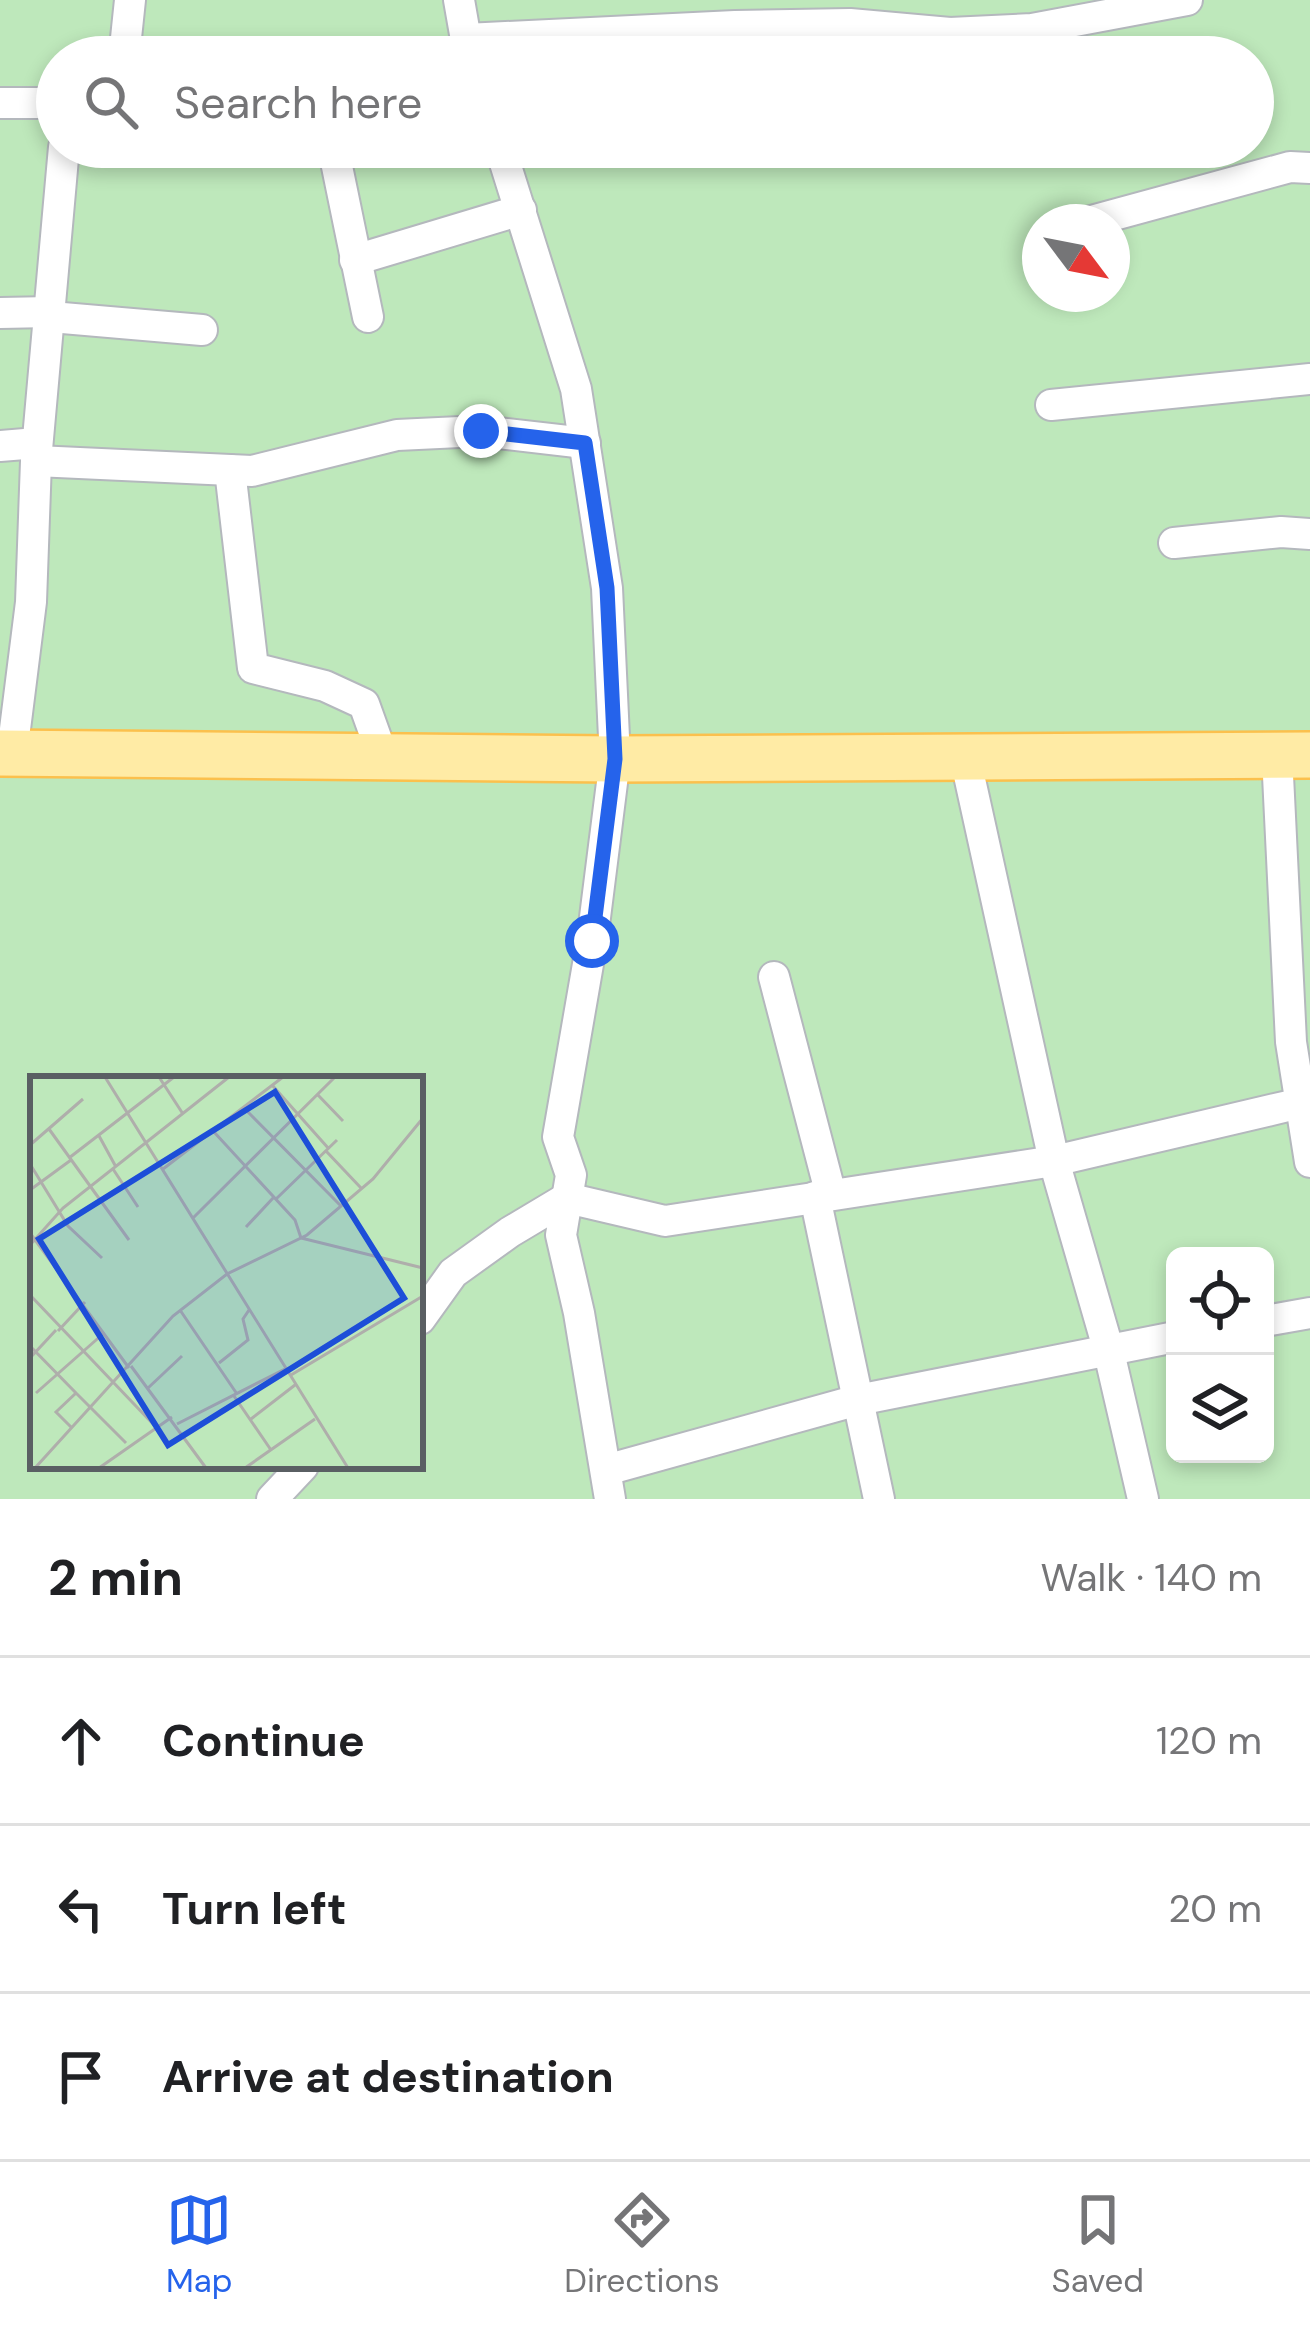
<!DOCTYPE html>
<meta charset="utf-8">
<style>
body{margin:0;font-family:"DM Sans",sans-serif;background:#f6f6f6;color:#202124}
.controls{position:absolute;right:36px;bottom:36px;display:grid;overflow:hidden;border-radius:18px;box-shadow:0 6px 18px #0003}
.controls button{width:108px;height:108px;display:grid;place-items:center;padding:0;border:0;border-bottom:3px solid #e0e0e0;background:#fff;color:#202124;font:60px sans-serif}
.compass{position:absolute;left:1022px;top:204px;width:108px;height:108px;border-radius:50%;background:#fff;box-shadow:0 6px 18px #0003;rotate:122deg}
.stop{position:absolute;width:36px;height:36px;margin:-27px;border:9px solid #2563eb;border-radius:50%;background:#fff}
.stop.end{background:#2563eb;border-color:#fff;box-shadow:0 3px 12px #0008}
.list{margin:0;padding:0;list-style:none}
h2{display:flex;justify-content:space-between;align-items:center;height:156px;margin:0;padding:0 48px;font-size:51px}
h2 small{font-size:39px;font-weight:400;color:#757577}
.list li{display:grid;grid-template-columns:78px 1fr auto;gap:36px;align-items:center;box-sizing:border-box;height:168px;padding:0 48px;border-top:3px solid #e0e0e0}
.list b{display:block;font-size:45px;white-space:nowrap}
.list em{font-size:39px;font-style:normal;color:#757577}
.icon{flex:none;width:66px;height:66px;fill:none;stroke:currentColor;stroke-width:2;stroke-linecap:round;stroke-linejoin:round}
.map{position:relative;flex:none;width:1310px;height:1499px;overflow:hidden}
.search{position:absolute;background:#fff;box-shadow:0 6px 18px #0003;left:36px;right:36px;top:36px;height:132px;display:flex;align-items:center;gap:30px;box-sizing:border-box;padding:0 42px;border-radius:66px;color:#757577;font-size:45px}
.sheet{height:660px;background:#fff}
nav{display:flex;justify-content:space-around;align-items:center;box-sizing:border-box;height:168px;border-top:3px solid #e0e0e0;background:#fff;font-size:33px;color:#757577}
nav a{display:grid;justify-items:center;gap:6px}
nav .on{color:#2563eb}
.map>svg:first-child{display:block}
.green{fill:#bee8bb;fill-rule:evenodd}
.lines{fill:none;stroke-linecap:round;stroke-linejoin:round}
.street-casing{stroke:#b4b8bd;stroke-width:34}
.primary-casing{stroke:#fbc04d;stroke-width:50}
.street{stroke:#fff;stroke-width:30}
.primary{stroke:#ffeba5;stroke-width:45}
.route{stroke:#2563eb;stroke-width:15}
.inset-road{fill:none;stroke:#afaeab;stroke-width:3}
.view{fill:#1d4ed8;fill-opacity:0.15;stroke:#1d4ed8;stroke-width:6}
.inset-edge{fill:none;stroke:#5a5f63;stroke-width:6}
</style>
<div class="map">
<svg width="1310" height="1499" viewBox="0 0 1310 1499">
<rect width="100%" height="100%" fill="#eeeae1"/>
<path class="green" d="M 0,0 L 1310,0 L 1310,1499 L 0,1499 ZM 57,57 L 1253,57 L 1253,147 L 57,147 ZM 1040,222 L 1112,222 L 1112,294 L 1040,294 ZM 33,1079 L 420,1079 L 420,1466 L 33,1466 ZM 1175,1256 L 1265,1256 L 1265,1454 L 1175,1454 Z"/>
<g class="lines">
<defs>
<g id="street">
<path d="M 459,0 L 469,57"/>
<path d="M 466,39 L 735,26 L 850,24 L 950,33 L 1032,29 L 1187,0"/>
<path d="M 124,57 L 130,0"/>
<path d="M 0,103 L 57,103"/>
<path d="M 333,147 L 368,317"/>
<path d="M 500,147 L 576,389 L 607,588 L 615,759 L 592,941 L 558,1137 L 571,1175 L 561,1235 L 579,1313 L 610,1499"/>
<path d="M 1088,222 L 1290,167 L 1310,168"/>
<path d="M 355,260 L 521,210"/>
<path d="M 0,313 L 51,312"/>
<path d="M 51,317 L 202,330"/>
<path d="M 1051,405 L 1310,379"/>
<path d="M 0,446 L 37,443"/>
<path d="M 36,461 L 252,471 L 397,435 L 481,431 L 585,443"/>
<path d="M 230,470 L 253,668 L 325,686 L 364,704 L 383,757"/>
<path d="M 1174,543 L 1281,532 L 1310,534"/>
<path d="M 12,753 L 31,602 L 36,461 L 64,147"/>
<path d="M 1277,755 L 1291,1042 L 1310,1162"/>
<path d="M 965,757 L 1054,1161 L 1108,1348 L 1143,1499"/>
<path d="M 774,977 L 831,1195"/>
<path d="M 815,1197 L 879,1499"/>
<path d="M 420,1319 L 453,1273 L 510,1232 L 567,1198 L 665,1221 L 1054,1161 L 1288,1106 L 1301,1106"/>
<path d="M 1265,1321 L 1310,1313"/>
<path d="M 606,1470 L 858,1400 L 1175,1337"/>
<path d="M 272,1499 L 303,1466"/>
</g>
<path id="primary" d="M 0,753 L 615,759 L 1310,755"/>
</defs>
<use href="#street" class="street-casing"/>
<use href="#primary" class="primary-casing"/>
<use href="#street" class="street"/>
<use href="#primary" class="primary"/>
</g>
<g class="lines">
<path class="route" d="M 481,431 L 585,443 L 607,588 L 615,759 L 592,941"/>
</g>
<g transform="translate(30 1076)">
<rect width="393" height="393" fill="#eeeae1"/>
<path d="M 0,1 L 393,1 L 393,392 L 0,392 Z" fill="#bee8bb"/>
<path class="inset-road" d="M 75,1 L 318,392M 129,1 L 153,38M 242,9 L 299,73M 287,18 L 313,45M 213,31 L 310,129M 19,53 L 99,164M 184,56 L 265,144 L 271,162 L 393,192M 68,58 L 86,91M 0,69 L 53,23M 296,75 L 331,112M 39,82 L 144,1M 0,88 L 38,150 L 72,182M 83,93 L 108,131M 133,93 L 253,1M 0,114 L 41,84M 246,123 L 307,64M 163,142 L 305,1M 216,151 L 244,121M 0,157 L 99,292M 0,169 L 33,132 L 199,1M 0,219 L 124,349M 150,234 L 207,318M 28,255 L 55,226M 0,270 L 46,317M 0,282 L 26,254M 189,287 L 218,264 L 213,243 L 219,234M 101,290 L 176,392M 261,299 L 393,220M 118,312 L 152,280M 6,317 L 74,257M 204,320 L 241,374M 221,343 L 265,309M 147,348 L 255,293M 42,352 L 26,336 L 46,317 L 96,367M 5,392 L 143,240 L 197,198 L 277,159 L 343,103 L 393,42M 69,392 L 142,341M 215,392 L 285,343"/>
<path class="view" d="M 245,16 L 374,222 L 138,369 L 9,163 Z"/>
<rect width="393" height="393" class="inset-edge"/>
</g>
</svg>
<div class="controls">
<button><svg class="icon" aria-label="locate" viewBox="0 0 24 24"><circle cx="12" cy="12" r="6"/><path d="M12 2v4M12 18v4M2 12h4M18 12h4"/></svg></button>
<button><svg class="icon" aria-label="layers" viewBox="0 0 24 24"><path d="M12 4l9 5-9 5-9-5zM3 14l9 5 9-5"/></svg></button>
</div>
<svg class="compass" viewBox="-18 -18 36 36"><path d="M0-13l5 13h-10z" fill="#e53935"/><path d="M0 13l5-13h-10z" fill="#757577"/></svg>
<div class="stop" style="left:592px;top:941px"></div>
<div class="stop end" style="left:481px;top:431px"></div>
<div class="search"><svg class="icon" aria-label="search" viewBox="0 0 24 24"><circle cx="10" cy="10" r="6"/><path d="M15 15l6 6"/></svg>Search here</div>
</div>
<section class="sheet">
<h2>2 min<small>Walk · 140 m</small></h2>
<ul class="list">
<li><svg class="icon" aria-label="ahead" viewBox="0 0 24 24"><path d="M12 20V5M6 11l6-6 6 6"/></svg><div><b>Continue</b></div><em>120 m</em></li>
<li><svg class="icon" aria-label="left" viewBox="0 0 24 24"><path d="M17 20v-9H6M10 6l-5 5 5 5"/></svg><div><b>Turn left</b></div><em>20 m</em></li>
<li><svg class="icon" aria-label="arrive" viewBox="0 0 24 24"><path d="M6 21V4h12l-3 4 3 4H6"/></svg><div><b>Arrive at destination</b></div></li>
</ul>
</section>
<nav>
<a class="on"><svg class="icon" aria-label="map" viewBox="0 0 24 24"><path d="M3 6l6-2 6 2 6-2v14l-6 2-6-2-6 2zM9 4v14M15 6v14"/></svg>Map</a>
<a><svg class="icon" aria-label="directions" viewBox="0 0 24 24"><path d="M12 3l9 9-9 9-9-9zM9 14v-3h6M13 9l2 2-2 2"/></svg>Directions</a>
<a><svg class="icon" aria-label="saved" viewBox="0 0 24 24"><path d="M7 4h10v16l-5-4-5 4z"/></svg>Saved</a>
</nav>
